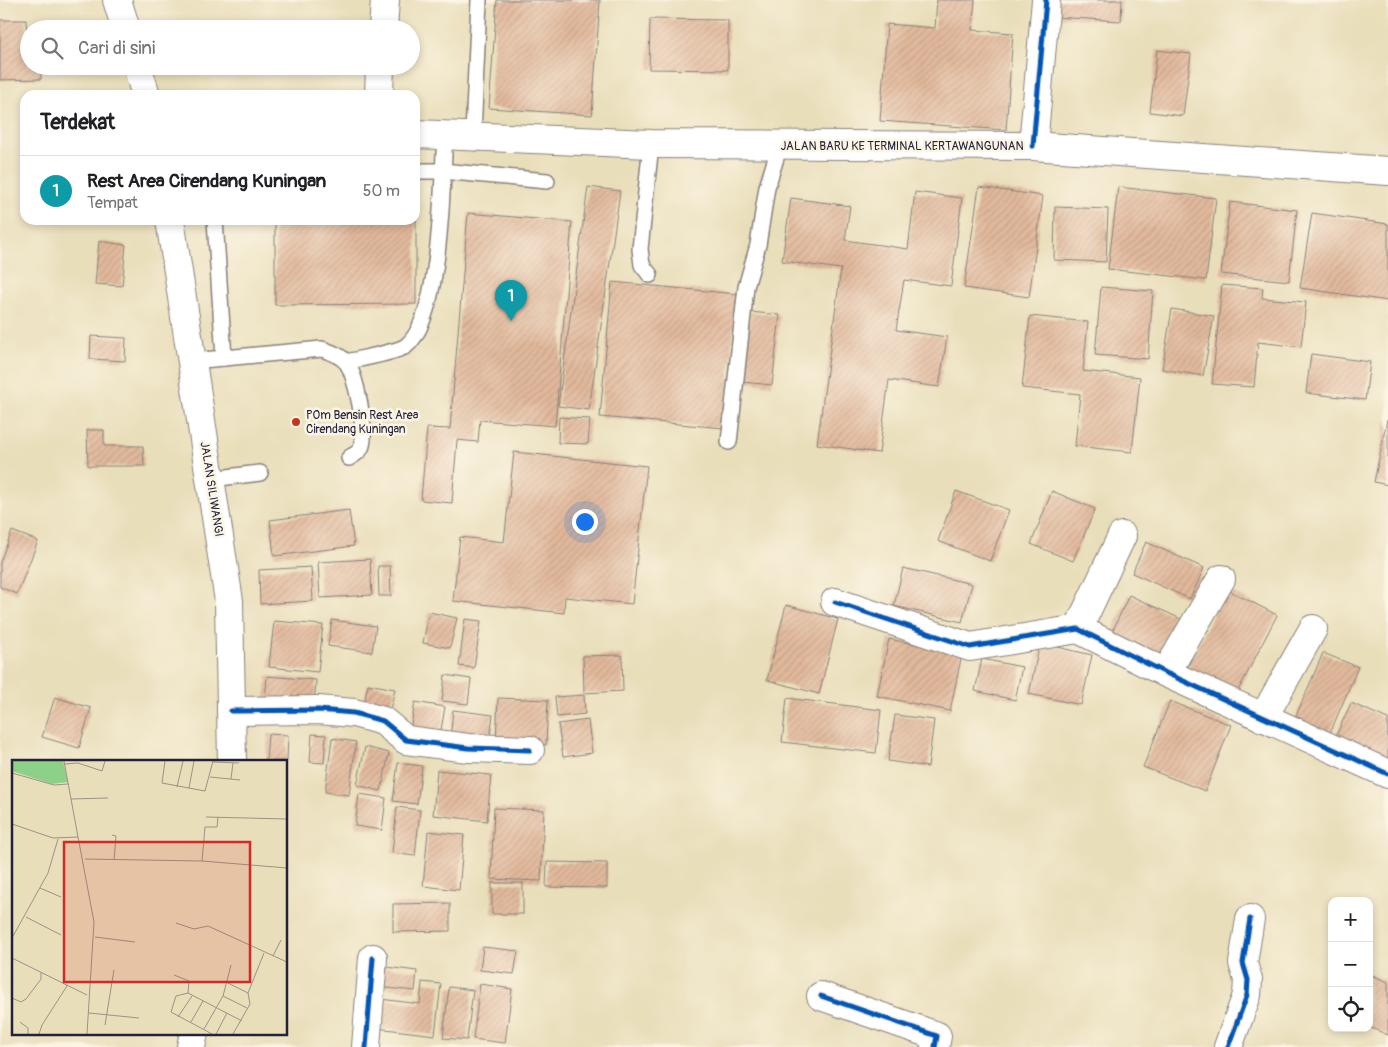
<!DOCTYPE html>
<html lang="id">
<meta charset="utf-8">
<style>
body{margin:0;font-family:Pangolin,sans-serif;background:#f2f2f2;color:#202124}
.controls{position:absolute;right:15px;bottom:15px;display:grid;overflow:hidden;border-radius:10px;box-shadow:0 2px 8px #0003}
.controls button{width:45px;height:45px;display:grid;place-items:center;padding:0;border:0;border-bottom:1px solid #e0e0e0;background:#fff;color:#202124;font:25px sans-serif}
.you{position:absolute;left:584px;top:521px;width:18px;height:18px;margin:-12px;border:4px solid #fff;border-radius:50%;background:#1a73e8;box-shadow:0 0 0 8px #1a73e833}
.badge{display:grid;place-items:center;width:32px;height:32px;border-radius:50%;background:#7c3aed;color:#fff;font-size:16px;font-weight:700}
.pin{position:absolute;translate:-50% -41px;filter:drop-shadow(0 1px 2px #0008)}
.pin::after{content:'';position:absolute;top:26px;width:18px;height:15px;background:inherit;clip-path:polygon(0 0,100% 0,50% 100%)}
.list{margin:0;padding:0;list-style:none}
h2{display:flex;justify-content:space-between;align-items:center;height:65px;margin:0;padding:0 20px;font-size:21px}
h2 small{font-size:16px;font-weight:400;color:#757577}
.list li{display:grid;grid-template-columns:32px 1fr auto;gap:15px;align-items:center;box-sizing:border-box;height:70px;padding:0 20px;border-top:1px solid #e0e0e0}
.list b{display:block;font-size:19px;white-space:nowrap}
.list p{margin:0;font-size:16px;white-space:nowrap;color:#757577}
.list em{font-size:16px;font-style:normal;color:#757577}
.icon{flex:none;width:28px;height:28px;fill:none;stroke:currentColor;stroke-width:2;stroke-linecap:round;stroke-linejoin:round}
.map{position:relative;flex:none;width:1388px;height:1047px;overflow:hidden}
.search{position:absolute;background:#fff;box-shadow:0 2px 8px #0003;left:20px;top:20px;width:400px;height:55px;display:flex;align-items:center;gap:12px;box-sizing:border-box;padding:0 18px;border-radius:28px;color:#757577;font-size:19px}
.panel{position:absolute;background:#fff;box-shadow:0 2px 8px #0003;left:20px;top:90px;width:400px;height:135px;border-radius:15px}
.map>svg:first-child{display:block}
.building{fill:url(#building-hatch)}
.lines{fill:none;stroke-linecap:round;stroke-linejoin:round}
.service-casing{stroke:#86807a;stroke-width:18}
.minor-casing{stroke:#86807a;stroke-width:30}
.secondary-casing{stroke:#86807a;stroke-width:30}
.primary-casing{stroke:#86807a;stroke-width:30}
.service{stroke:#fff;stroke-width:15}
.minor{stroke:#fff;stroke-width:28}
.secondary{stroke:#fff;stroke-width:28}
.primary{stroke:#fff;stroke-width:28}
.cycleway-casing{stroke:#fcf5e5;stroke-width:8}
.cycleway{stroke:#0057b8;stroke-width:5}
.poi-dot{fill:#c8321e;stroke:#fcf5e5;stroke-width:2}
.labels{text-anchor:middle;stroke-width:5;stroke-linejoin:round;paint-order:stroke}
.street-label{font-size:12px;fill:#22223b;stroke:#fcf5e5}
.poi-label{font-size:12px;fill:#22223b;stroke:#fcf5e5;text-anchor:start}
.inset-road{fill:none;stroke:#999387;stroke-width:1}
.view{fill:#d62828;fill-opacity:0.15;stroke:#d62828;stroke-width:2.5}
.inset-edge{fill:none;stroke:#22223b;stroke-width:2.5}
</style>
<div class="map">
<svg width="1388" height="1047" viewBox="0 0 1388 1047">
<defs>
<pattern id="building-hatch" width="6" height="6" patternUnits="userSpaceOnUse" patternTransform="scale(1.25)"><rect width="6" height="6" fill="#e2b99c"/><path d="M-1 1l2-2M0 6l6-6M5 7l2-2" fill="none" stroke="#c29f87"/></pattern>
</defs>
<rect width="100%" height="100%" fill="#fcf5e5"/>
<filter id="ink" filterUnits="userSpaceOnUse"><feTurbulence type="fractalNoise" baseFrequency=".02" numOctaves="2"/><feDisplacementMap in="SourceGraphic" scale="10" xChannelSelector="R" yChannelSelector="G"/><feConvolveMatrix kernelMatrix="1 2 1 2 8 2 1 2 1" color-interpolation-filters="sRGB"/></filter>
<filter id="wash" filterUnits="userSpaceOnUse"><feTurbulence type="fractalNoise" baseFrequency=".0096" numOctaves="4" result="noise"/><feDisplacementMap in="SourceGraphic" scale="20" xChannelSelector="R" yChannelSelector="G"/><feGaussianBlur stdDeviation="1.12" result="paint"/><feColorMatrix in="noise" values="0 0 0 0 0 0 0 0 0 0 0 0 0 0 0 0 0 1.4 0 .05"/><feComposite in="paint" operator="in"/></filter>
<g filter="url(#wash)">
<rect width="100%" height="100%" fill="#e9deba"/>
<g id="blocks">
<g class="building">
<path d="M 497,0 L 600,0 L 592,115 L 489,108 Z"/>
<path d="M 937,0 L 975,0 L 972,30 L 1013,33 L 1006,130 L 880,121 L 887,24 L 935,28 Z"/>
<path d="M 1055,0 L 1122,0 L 1121,21 L 1054,17 Z"/>
<path d="M 650,19 L 728,20 L 728,70 L 649,69 Z"/>
<path d="M 0,20 L 26,20 L 29,66 L 41,66 L 41,79 L 0,80 Z"/>
<path d="M 1157,50 L 1191,54 L 1183,116 L 1150,112 Z"/>
<path d="M 588,187 L 620,191 L 589,410 L 558,406 Z"/>
<path d="M 979,187 L 1043,196 L 1029,297 L 964,288 Z"/>
<path d="M 1118,187 L 1216,198 L 1206,280 L 1108,269 Z"/>
<path d="M 915,192 L 962,198 L 951,286 L 904,280 L 896,330 L 947,337 L 939,387 L 889,380 L 879,453 L 817,444 L 841,269 L 782,261 L 791,198 L 850,206 L 845,240 L 908,249 Z"/>
<path d="M 1230,202 L 1297,210 L 1289,281 L 1221,274 Z"/>
<path d="M 1055,207 L 1108,209 L 1106,262 L 1054,260 Z"/>
<path d="M 468,213 L 572,222 L 555,426 L 480,420 L 478,442 L 457,440 L 452,503 L 421,500 L 427,428 L 450,429 Z"/>
<path d="M 1312,213 L 1388,224 L 1388,301 L 1300,288 Z"/>
<path d="M 275,220 L 416,220 L 416,304 L 275,305 Z"/>
<path d="M 99,241 L 126,245 L 122,286 L 95,284 Z"/>
<path d="M 612,282 L 737,294 L 724,428 L 600,417 Z"/>
<path d="M 1222,285 L 1263,288 L 1262,298 L 1306,302 L 1301,347 L 1258,342 L 1254,387 L 1212,384 Z"/>
<path d="M 1101,287 L 1153,291 L 1148,359 L 1095,355 Z"/>
<path d="M 1172,309 L 1214,316 L 1203,376 L 1162,369 Z"/>
<path d="M 750,312 L 780,315 L 772,385 L 742,382 Z"/>
<path d="M 1030,316 L 1088,322 L 1083,371 L 1140,377 L 1132,452 L 1075,446 L 1080,394 L 1022,388 Z"/>
<path d="M 91,336 L 126,338 L 125,361 L 90,359 Z"/>
<path d="M 1311,354 L 1370,362 L 1365,400 L 1306,393 Z"/>
<path d="M 559,417 L 590,419 L 588,444 L 558,443 Z"/>
<path d="M 1387,420 L 1388,421 L 1388,485 L 1374,482 Z"/>
<path d="M 87,430 L 104,430 L 104,446 L 143,446 L 144,466 L 88,466 Z"/>
<path d="M 514,452 L 647,466 L 632,604 L 565,597 L 564,613 L 453,601 L 460,537 L 504,542 Z"/>
<path d="M 956,491 L 1009,510 L 990,561 L 938,541 Z"/>
<path d="M 1052,491 L 1095,509 L 1073,561 L 1031,544 Z"/>
<path d="M 349,510 L 354,546 L 274,556 L 270,520 Z"/>
<path d="M 12,531 L 38,541 L 17,594 L 0,587 L 0,562 Z"/>
<path d="M 1146,542 L 1204,568 L 1190,599 L 1132,573 Z"/>
<path d="M 370,559 L 372,595 L 320,598 L 318,562 Z"/>
<path d="M 378,566 L 390,566 L 391,596 L 379,596 Z"/>
<path d="M 311,567 L 313,601 L 260,604 L 259,570 Z"/>
<path d="M 903,568 L 972,584 L 962,622 L 894,606 Z"/>
<path d="M 1226,589 L 1277,615 L 1237,693 L 1187,668 Z"/>
<path d="M 1129,595 L 1181,619 L 1162,658 L 1111,634 Z"/>
<path d="M 786,605 L 838,619 L 819,694 L 767,680 Z"/>
<path d="M 429,612 L 457,618 L 450,648 L 423,643 Z"/>
<path d="M 465,619 L 481,621 L 474,668 L 459,666 Z"/>
<path d="M 332,620 L 376,626 L 372,652 L 328,646 Z"/>
<path d="M 274,621 L 323,625 L 318,672 L 269,667 Z"/>
<path d="M 889,639 L 962,654 L 950,711 L 877,696 Z"/>
<path d="M 1040,643 L 1092,655 L 1081,705 L 1029,694 Z"/>
<path d="M 1323,653 L 1358,667 L 1328,738 L 1293,723 Z"/>
<path d="M 622,655 L 623,691 L 584,693 L 583,656 Z"/>
<path d="M 982,659 L 1022,667 L 1015,700 L 975,691 Z"/>
<path d="M 445,675 L 471,679 L 468,704 L 442,701 Z"/>
<path d="M 267,676 L 316,680 L 314,706 L 265,702 Z"/>
<path d="M 368,684 L 395,689 L 389,714 L 363,708 Z"/>
<path d="M 584,695 L 585,714 L 557,717 L 555,697 Z"/>
<path d="M 55,697 L 91,708 L 79,748 L 42,737 Z"/>
<path d="M 498,698 L 548,700 L 546,745 L 496,742 Z"/>
<path d="M 787,698 L 881,710 L 876,753 L 782,742 Z"/>
<path d="M 1170,701 L 1231,725 L 1205,791 L 1143,767 Z"/>
<path d="M 415,702 L 445,707 L 439,742 L 409,737 Z"/>
<path d="M 1351,703 L 1388,719 L 1388,766 L 1333,742 Z"/>
<path d="M 453,710 L 493,715 L 489,744 L 450,739 Z"/>
<path d="M 895,715 L 934,720 L 928,767 L 888,761 Z"/>
<path d="M 588,720 L 592,753 L 563,757 L 558,724 Z"/>
<path d="M 268,734 L 288,735 L 287,761 L 266,761 Z"/>
<path d="M 312,734 L 326,735 L 324,763 L 310,762 Z"/>
<path d="M 332,738 L 356,742 L 349,795 L 325,792 Z"/>
<path d="M 365,747 L 389,753 L 381,791 L 357,785 Z"/>
<path d="M 398,763 L 422,766 L 417,804 L 393,801 Z"/>
<path d="M 437,770 L 491,775 L 487,821 L 433,815 Z"/>
<path d="M 359,794 L 386,798 L 382,830 L 355,826 Z"/>
<path d="M 397,807 L 420,810 L 415,856 L 392,853 Z"/>
<path d="M 494,808 L 544,810 L 541,881 L 491,879 Z"/>
<path d="M 428,831 L 464,835 L 459,890 L 423,886 Z"/>
<path d="M 547,862 L 607,863 L 607,888 L 546,887 Z"/>
<rect x="492" y="883" width="31" height="31"/>
<path d="M 450,903 L 450,931 L 393,932 L 393,904 Z"/>
<path d="M 483,947 L 518,951 L 514,974 L 480,970 Z"/>
<path d="M 379,966 L 417,971 L 415,991 L 377,987 Z"/>
<path d="M 1369,974 L 1388,982 L 1388,1035 L 1369,1027 Z"/>
<path d="M 422,982 L 441,984 L 435,1035 L 377,1028 L 380,999 L 420,1004 Z"/>
<path d="M 480,984 L 512,989 L 505,1043 L 473,1039 Z"/>
<path d="M 449,987 L 473,990 L 467,1040 L 443,1038 Z"/>
</g>
</g>
</g>
<g filter="url(#ink)">
<use href="#blocks" fill-opacity="0" stroke="#86807a" stroke-width="1"/>
<g class="lines">
<defs>
<g id="service">
<path d="M 473,135 L 479,0"/>
<path d="M 415,171 L 442,171 L 547,181"/>
<path d="M 215,220 L 224,358"/>
<path d="M 650,275 L 642,265 L 640,249 L 651,144"/>
<path d="M 192,361 L 322,349 C 330,352 340,355 346,362 C 356,373 368,435 361,448 C 359,453 353,455 349,458"/>
<path d="M 347,362 C 358,359 398,352 406,346 C 442,318 442,180 445,134"/>
<path d="M 729,442 L 746,287 L 758,245 L 767,187 L 780,145"/>
<path d="M 211,479 L 260,473"/>
</g>
<g id="minor">
<path d="M 383,29 L 385,0"/>
<path d="M 379,95 L 380,66"/>
<path d="M 1033,146 L 1046,0"/>
<path d="M 835,602 L 970,647 L 1078,629 L 1166,673 L 1388,774"/>
<path d="M 1078,629 L 1122,536"/>
<path d="M 1166,673 L 1221,579"/>
<path d="M 231,711 L 318,710 L 354,713 L 383,721 L 406,740 L 468,748 L 530,750"/>
<path d="M 1263,718 L 1313,629"/>
<path d="M 821,996 L 937,1036 L 935,1047"/>
<path d="M 366,1047 L 373,958"/>
<path d="M 1228,1047 L 1247,995 L 1248,980 L 1243,963 L 1250,919"/>
</g>
<path id="secondary" d="M 415,134 L 651,144 L 1033,146 L 1388,171"/>
<g id="primary">
<path d="M 117,0 L 126,29"/>
<path d="M 137,66 L 146,95"/>
<path d="M 170,220 L 229,601 L 232,761"/>
<path d="M 191,1047 L 194,1033"/>
</g>
</defs>
<use href="#service" class="service-casing"/>
<use href="#minor" class="minor-casing"/>
<use href="#secondary" class="secondary-casing"/>
<use href="#primary" class="primary-casing"/>
<use href="#service" class="service"/>
<use href="#minor" class="minor"/>
<use href="#secondary" class="secondary"/>
<use href="#primary" class="primary"/>
<defs>
<g id="cycleway">
<path d="M 1033,146 L 1046,0"/>
<path d="M 835,602 L 970,647 L 1078,629 L 1166,673 L 1388,774"/>
<path d="M 231,711 L 318,710 L 354,713 L 383,721 L 406,740 L 468,748 L 530,750"/>
<path d="M 821,996 L 937,1036 L 935,1047"/>
<path d="M 366,1047 L 373,958"/>
<path d="M 1228,1047 L 1247,995 L 1248,980 L 1243,963 L 1250,919"/>
</g>
</defs>
<use href="#cycleway" class="cycleway-casing"/>
<use href="#cycleway" class="cycleway"/>
</g>
</g>
<circle class="poi-dot" cx="296" cy="422" r="5"/>
<g class="labels">
<g class="street-label">
<text x="902" y="150">JALAN BARU KE TERMINAL KERTAWANGUNAN</text>
<text transform="translate(212 489) rotate(81)" y="4">JALAN SILIWANGI</text>
</g>
<g class="poi-label">
<text x="306" y="419">POm Bensin Rest Area<tspan x="306" dy="14">Cirendang Kuningan</tspan></text>
</g>
</g>
<g transform="translate(12 760)">
<rect width="275" height="275" fill="#e9deba"/>
<path d="M 0,1 L 51,1 L 56,22 L 40,24 L 0,11 Z" fill="#8dd088"/>
<path class="inset-road" d="M 153,1 L 150,23 L 193,31 L 201,1M 201,2 L 227,3M 53,4 L 66,3 L 90,11 L 93,1M 0,13 L 42,25 L 56,24M 198,17 L 228,20M 219,19 L 221,3M 165,27 L 171,1M 177,28 L 182,1M 59,39 L 96,38M 194,57 L 275,59M 0,64 L 41,78 L 66,77 L 52,1M 100,75 L 104,76 L 102,100M 66,77 L 82,162 L 75,274M 73,99 L 190,101 L 275,108M 190,101 L 193,67 L 205,67 L 206,57M 28,128 L 49,137M 14,157 L 49,175M 164,163 L 182,169 L 196,166 L 275,202M 83,177 L 123,182M 0,178 L 36,113 L 46,79M 261,196 L 269,180M 0,198 L 75,235M 162,215 L 177,221 L 176,233M 216,223 L 236,233M 211,236 L 235,248M 0,238 L 9,242 L 14,239 L 29,219 L 29,213M 77,253 L 127,258M 166,257 L 180,236M 8,262 L 16,268 L 16,274M 179,262 L 191,241M 93,265 L 102,210M 192,269 L 211,236 L 219,205M 27,274 L 30,265 L 55,226 L 53,224M 200,274 L 159,252 L 164,236 L 176,233 L 230,261M 204,274 L 215,253M 221,274 L 238,244 L 236,233 L 252,193"/>
<path class="view" d="M 52,82 L 238,82 L 238,222 L 52,222 Z"/>
<rect width="275" height="275" class="inset-edge"/>
</g>
</svg>
<div class="controls">
<button>+</button>
<button>−</button>
<button><svg class="icon" aria-label="locate" viewBox="0 0 24 24"><circle cx="12" cy="12" r="6"/><path d="M12 2v4M12 18v4M2 12h4M18 12h4"/></svg></button>
</div>
<div class="you"></div>
<div class="pin badge" style="left:511px;top:321px;background:#0f9aa8">1</div>
<div class="search"><svg class="icon" aria-label="search" viewBox="0 0 24 24"><circle cx="10" cy="10" r="6"/><path d="M15 15l6 6"/></svg>Cari di sini</div>
<section class="panel">
<h2>Terdekat<small></small></h2>
<ul class="list">
<li><span class="badge" style="background:#0f9aa8">1</span><div><b>Rest Area Cirendang Kuningan</b><p>Tempat</p></div><em>50 m</em></li>
</ul>
</section>
</div>
